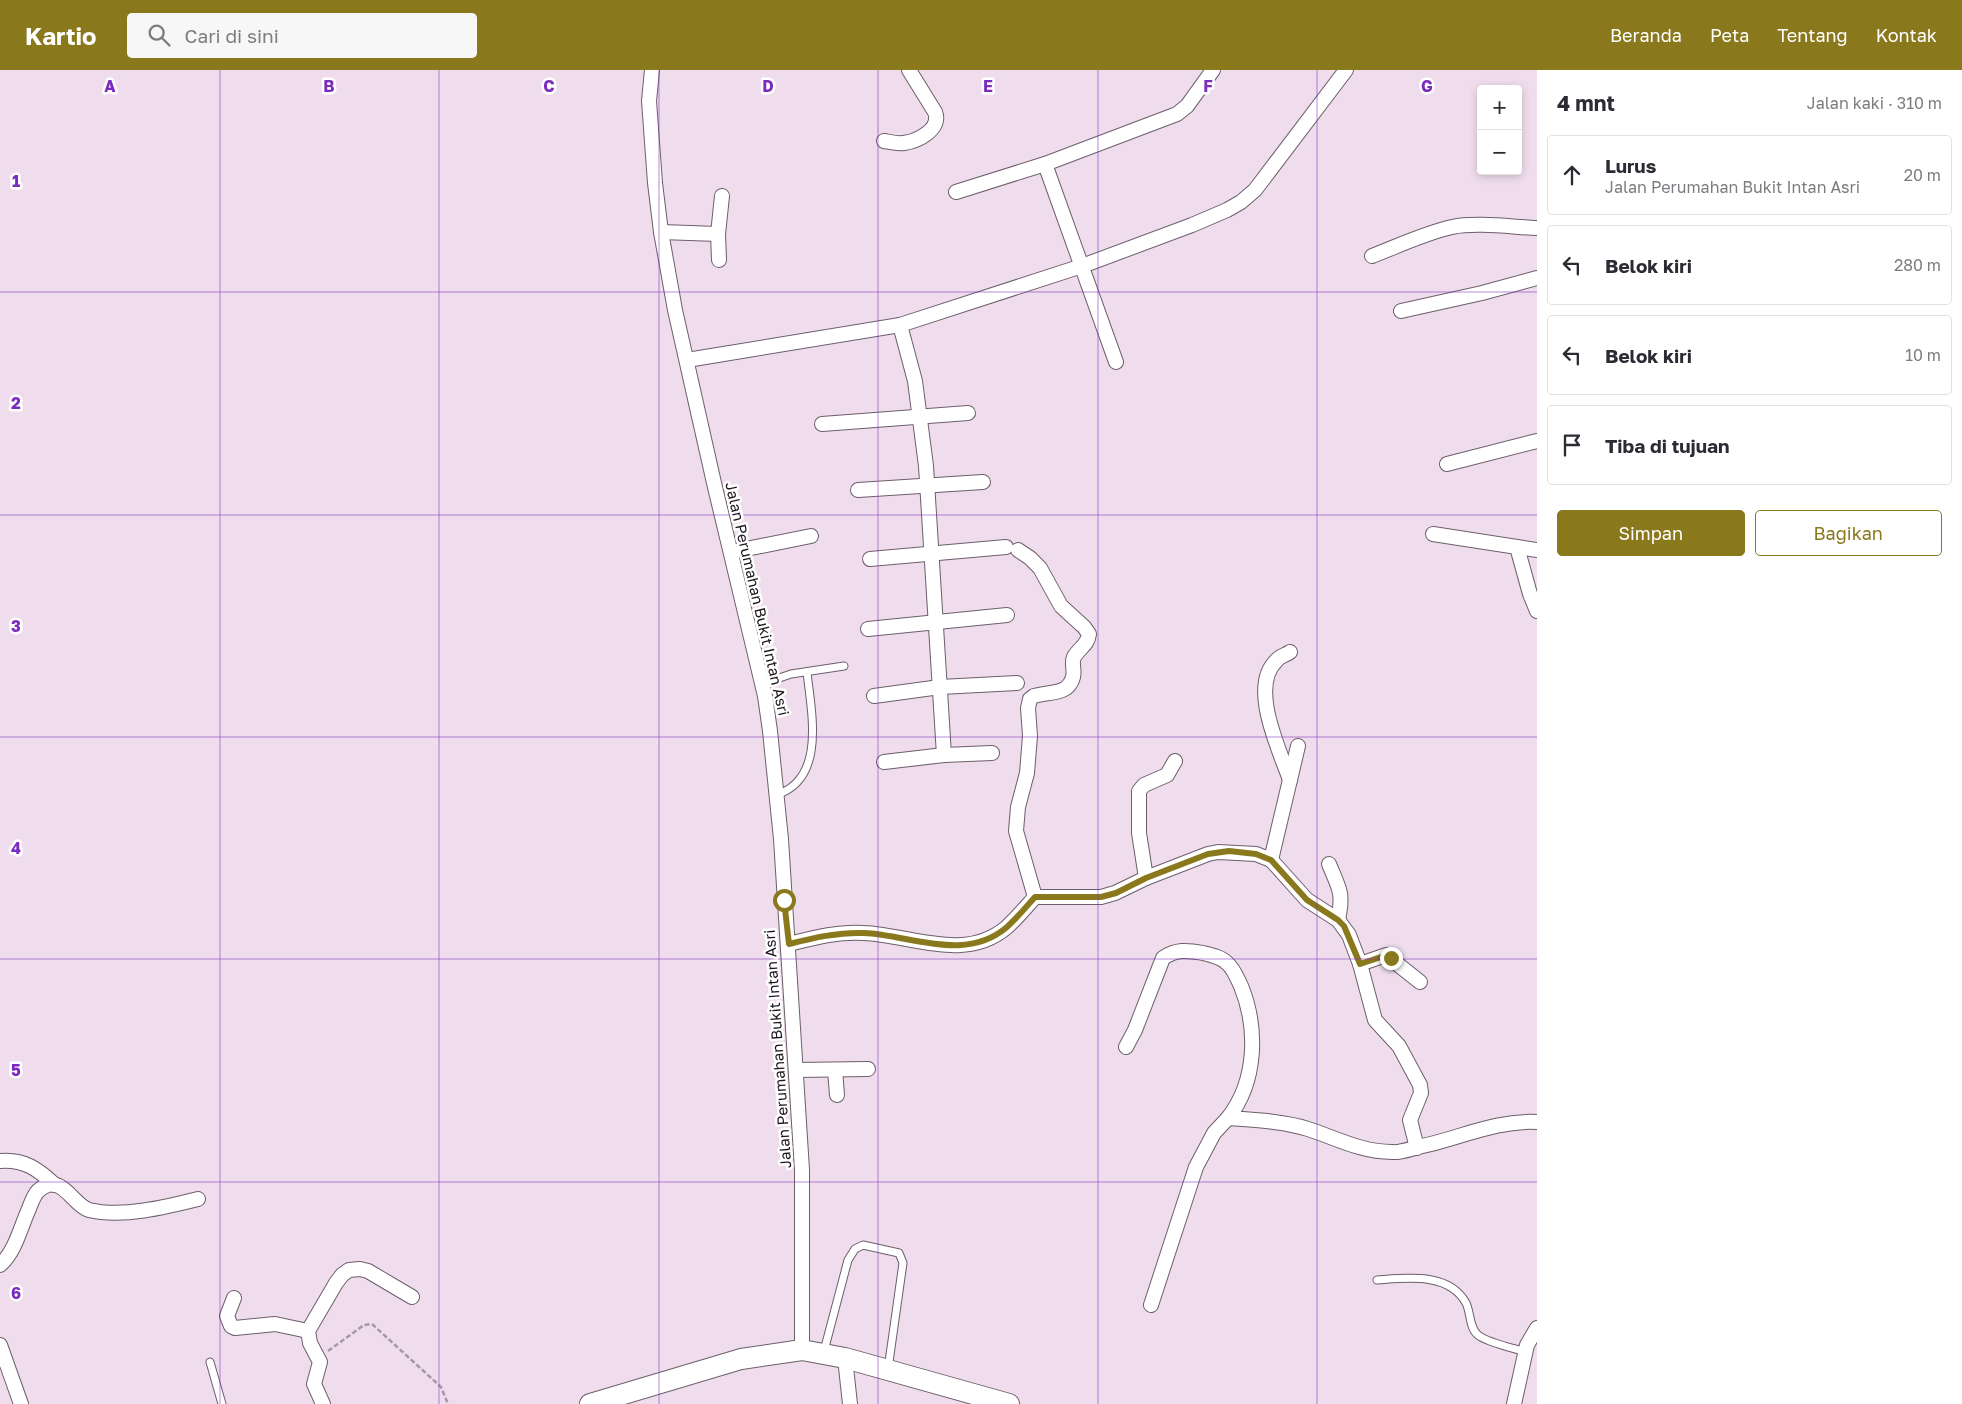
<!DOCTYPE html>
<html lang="id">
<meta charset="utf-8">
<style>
body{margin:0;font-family:"Golos Text",sans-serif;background:#f7f7f7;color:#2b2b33}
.controls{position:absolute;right:15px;top:15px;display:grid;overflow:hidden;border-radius:5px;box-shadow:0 2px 8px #0003}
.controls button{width:45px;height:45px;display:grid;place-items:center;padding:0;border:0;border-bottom:1px solid #e1e1e2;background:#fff;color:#2b2b33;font:25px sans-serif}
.stop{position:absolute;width:15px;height:15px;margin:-11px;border:4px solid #8a781d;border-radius:50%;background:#fff}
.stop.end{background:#8a781d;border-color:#fff;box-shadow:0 1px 5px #0008}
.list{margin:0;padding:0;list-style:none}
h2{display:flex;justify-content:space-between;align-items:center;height:65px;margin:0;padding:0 20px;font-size:21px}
h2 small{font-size:16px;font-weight:400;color:#7c7c81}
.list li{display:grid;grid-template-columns:32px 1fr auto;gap:15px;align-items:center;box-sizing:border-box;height:80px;margin:0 10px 10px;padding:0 10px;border:1px solid #e1e1e2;border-radius:5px}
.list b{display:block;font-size:19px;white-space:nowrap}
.list p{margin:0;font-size:16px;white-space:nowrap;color:#7c7c81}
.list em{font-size:16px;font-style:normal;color:#7c7c81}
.actions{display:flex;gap:10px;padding:15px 20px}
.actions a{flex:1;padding:11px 0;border:1px solid #8a781d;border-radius:5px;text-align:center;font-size:18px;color:#8a781d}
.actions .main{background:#8a781d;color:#fff}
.icon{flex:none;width:28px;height:28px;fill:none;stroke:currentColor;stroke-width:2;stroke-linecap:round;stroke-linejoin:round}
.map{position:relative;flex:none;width:1537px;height:1334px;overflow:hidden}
header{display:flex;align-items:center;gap:30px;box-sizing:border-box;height:70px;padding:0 25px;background:#8a781d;color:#fff}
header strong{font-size:24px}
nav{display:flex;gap:28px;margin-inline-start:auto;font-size:18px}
.search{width:350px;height:45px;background:#f7f7f7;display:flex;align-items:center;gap:12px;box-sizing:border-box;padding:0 18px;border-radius:5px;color:#7c7c81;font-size:19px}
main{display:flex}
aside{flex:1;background:#fff}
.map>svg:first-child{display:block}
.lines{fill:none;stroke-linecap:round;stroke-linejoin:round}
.service-casing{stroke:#6d5e6c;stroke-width:9}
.minor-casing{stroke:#6d5e6c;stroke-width:16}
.secondary-casing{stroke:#6d5e6c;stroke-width:22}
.path{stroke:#a698a4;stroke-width:2.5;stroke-dasharray:5 2.5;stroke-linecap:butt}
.service{stroke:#fff;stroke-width:7}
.minor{stroke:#fff;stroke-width:14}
.secondary{stroke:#fff;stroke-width:20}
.route{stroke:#8a781d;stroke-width:6}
.grid{fill:none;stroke:#7b2cbf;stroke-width:1;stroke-opacity:0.55}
.labels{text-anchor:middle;stroke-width:5;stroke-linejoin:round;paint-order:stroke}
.street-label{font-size:15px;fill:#1c161c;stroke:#fff}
.grid-label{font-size:16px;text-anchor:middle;font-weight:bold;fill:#7b2cbf;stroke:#fff;stroke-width:5;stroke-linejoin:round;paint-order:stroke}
</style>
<header>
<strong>Kartio</strong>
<div class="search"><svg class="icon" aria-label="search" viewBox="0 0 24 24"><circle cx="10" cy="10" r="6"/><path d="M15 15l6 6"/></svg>Cari di sini</div>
<nav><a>Beranda</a><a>Peta</a><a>Tentang</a><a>Kontak</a></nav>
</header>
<main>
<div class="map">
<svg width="1537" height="1334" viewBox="0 0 1537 1334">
<rect width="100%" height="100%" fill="#efdded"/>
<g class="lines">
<defs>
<g id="service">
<path d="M 762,614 L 791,604 L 844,596"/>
<path d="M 776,725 C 827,709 811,641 807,602"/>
<path d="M 1377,1210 C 1407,1208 1449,1202 1466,1233 C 1471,1243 1469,1258 1478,1265 C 1488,1273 1513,1278 1526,1282"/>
<path d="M 824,1281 L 848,1190 L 855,1179 L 863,1175 L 899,1183 L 903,1193 L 888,1299"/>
<path d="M 210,1292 L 222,1334"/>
</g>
<g id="minor">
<path d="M 652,0 L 649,31 L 655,113 L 661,162 L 675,240 L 714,413 L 765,626 L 770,661 L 781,769 L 802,1100 L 802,1280"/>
<path d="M 884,71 C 890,72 897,74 904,73 C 918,71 942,59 935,42 L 909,0"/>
<path d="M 1045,94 L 1116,292"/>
<path d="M 956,122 L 1045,94 L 1177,44 L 1187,36 L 1213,0"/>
<path d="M 661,162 L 718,164"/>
<path d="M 1372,186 C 1398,176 1425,163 1452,157 C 1476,152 1512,157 1537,158"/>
<path d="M 719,190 L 718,164 L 722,126"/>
<path d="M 1401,241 L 1482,223 L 1537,208"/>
<path d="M 900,255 L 915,311 L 926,396 L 944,685"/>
<path d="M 687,290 L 900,255 L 1082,196 L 1192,155 L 1227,140 L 1241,132 L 1255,120 L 1346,0"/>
<path d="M 822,354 L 968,343"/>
<path d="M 1447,394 L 1537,371"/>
<path d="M 858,420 L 983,412"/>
<path d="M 1433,464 L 1537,480"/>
<path d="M 1517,477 L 1530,524 L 1537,541"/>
<path d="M 1018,480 L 1030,488 L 1040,498 L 1061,536 L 1084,557 L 1089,564 C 1088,575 1079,578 1074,587 C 1071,593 1075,600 1073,607 C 1068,626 1049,621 1034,626 L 1030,629 L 1028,638 L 1030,666 L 1027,703 L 1018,737 L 1016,761 L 1035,827"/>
<path d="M 731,482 L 811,466"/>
<path d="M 870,489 L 1006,477"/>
<path d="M 868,559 L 1007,545"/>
<path d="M 874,626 L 940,617 L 1017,613"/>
<path d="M 884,692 L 944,685 L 992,683"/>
<path d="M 1290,710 C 1280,681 1248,616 1277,590 C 1280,586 1286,585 1290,582"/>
<path d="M 1271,790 L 1298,676"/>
<path d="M 1329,794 C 1339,819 1344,822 1338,850"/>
<path d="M 1146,808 L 1139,763 L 1139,721 L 1144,715 L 1167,705 L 1175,691"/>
<path d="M 789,874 C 813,868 839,861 864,863 C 911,865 965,893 1007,857 C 1017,848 1026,837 1035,827 L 1101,827 L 1115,823 L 1146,808 L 1208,784 L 1218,782 L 1256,784 L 1271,790 L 1307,830 L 1338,850 L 1349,865 L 1360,894 L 1375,950 L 1399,976 L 1420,1015 L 1421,1023 L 1410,1050 L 1417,1078"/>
<path d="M 1360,894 L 1386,885 L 1420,912"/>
<path d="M 1126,977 L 1135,960 L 1163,888 C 1176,879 1187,880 1203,883 C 1211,885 1221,887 1227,893 C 1234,899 1237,908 1241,916 C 1258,958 1257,1011 1228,1048 C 1254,1050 1283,1051 1308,1059 C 1336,1068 1361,1082 1392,1082 C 1400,1083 1410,1079 1418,1077 C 1458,1069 1495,1050 1537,1052"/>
<path d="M 796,1000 L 868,999"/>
<path d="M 835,1000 L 837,1025"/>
<path d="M 0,1091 C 24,1089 38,1099 55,1115"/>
<path d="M 0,1195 C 15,1182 20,1159 28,1141 C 31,1134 33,1126 38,1121 C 61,1100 72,1135 89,1140 C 122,1148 166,1137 198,1129"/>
<path d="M 234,1228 L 227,1246 L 231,1256 L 235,1258 L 275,1254 L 308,1261"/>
<path d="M 1151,1235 L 1196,1097 L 1214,1063 L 1228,1048"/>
<path d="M 0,1275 L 21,1334"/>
<path d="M 845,1288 L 850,1334"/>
<path d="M 323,1334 L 314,1314 L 320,1292 L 310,1273 L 308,1261 L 336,1213 L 342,1205 L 349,1200 L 360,1199 L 368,1201 L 412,1227"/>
<path d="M 1514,1334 L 1527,1275 L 1537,1258"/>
</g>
<path id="secondary" d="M 590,1334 L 741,1289 L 802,1280 L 845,1288 L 1009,1334"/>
</defs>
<use href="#service" class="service-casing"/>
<use href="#minor" class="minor-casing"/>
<use href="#secondary" class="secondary-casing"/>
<path class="path" d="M 328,1281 L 364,1255 L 372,1254 L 441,1317 L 448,1334"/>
<use href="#service" class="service"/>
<use href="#minor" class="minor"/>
<use href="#secondary" class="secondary"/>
</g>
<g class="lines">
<path class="route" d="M 784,830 L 789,874 C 813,868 838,862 864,863 C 911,865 965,893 1007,857 C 1017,848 1026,837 1035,827 L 1101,827 L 1116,823 L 1146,808 L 1208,784 L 1229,781 L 1256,784 L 1271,790 L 1307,830 L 1338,850 L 1344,856 L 1360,894 L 1384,886 L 1391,888"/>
</g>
<path class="grid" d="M 220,0 L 220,1334M 439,0 L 439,1334M 659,0 L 659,1334M 878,0 L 878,1334M 1098,0 L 1098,1334M 1317,0 L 1317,1334M 0,222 L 1537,222M 0,445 L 1537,445M 0,667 L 1537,667M 0,889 L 1537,889M 0,1112 L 1537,1112"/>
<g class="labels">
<g class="street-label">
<text transform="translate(757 529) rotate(77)" y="5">Jalan Perumahan Bukit Intan Asri</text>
<text transform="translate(778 979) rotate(-94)" y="5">Jalan Perumahan Bukit Intan Asri</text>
</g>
</g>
<g class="grid-label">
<text x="110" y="22">A</text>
<text x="329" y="22">B</text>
<text x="549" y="22">C</text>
<text x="768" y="22">D</text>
<text x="988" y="22">E</text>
<text x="1208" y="22">F</text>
<text x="1427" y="22">G</text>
<text x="16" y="117">1</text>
<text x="16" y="339">2</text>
<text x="16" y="562">3</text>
<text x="16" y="784">4</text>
<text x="16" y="1006">5</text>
<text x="16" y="1229">6</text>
</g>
</svg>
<div class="controls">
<button>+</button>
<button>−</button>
</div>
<div class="stop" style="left:784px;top:830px"></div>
<div class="stop end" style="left:1391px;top:888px"></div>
</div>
<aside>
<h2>4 mnt<small>Jalan kaki · 310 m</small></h2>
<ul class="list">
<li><svg class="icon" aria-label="ahead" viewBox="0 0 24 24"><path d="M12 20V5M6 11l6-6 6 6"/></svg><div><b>Lurus</b><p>Jalan Perumahan Bukit Intan Asri</p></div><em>20 m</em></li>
<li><svg class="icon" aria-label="left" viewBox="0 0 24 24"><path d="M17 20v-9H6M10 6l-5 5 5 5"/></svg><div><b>Belok kiri</b></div><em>280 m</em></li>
<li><svg class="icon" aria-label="left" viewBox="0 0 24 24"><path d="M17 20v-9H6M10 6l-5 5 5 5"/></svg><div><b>Belok kiri</b></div><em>10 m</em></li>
<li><svg class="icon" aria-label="arrive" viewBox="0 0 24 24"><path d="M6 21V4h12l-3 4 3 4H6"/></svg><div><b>Tiba di tujuan</b></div></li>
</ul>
<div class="actions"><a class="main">Simpan</a><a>Bagikan</a></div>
</aside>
</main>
